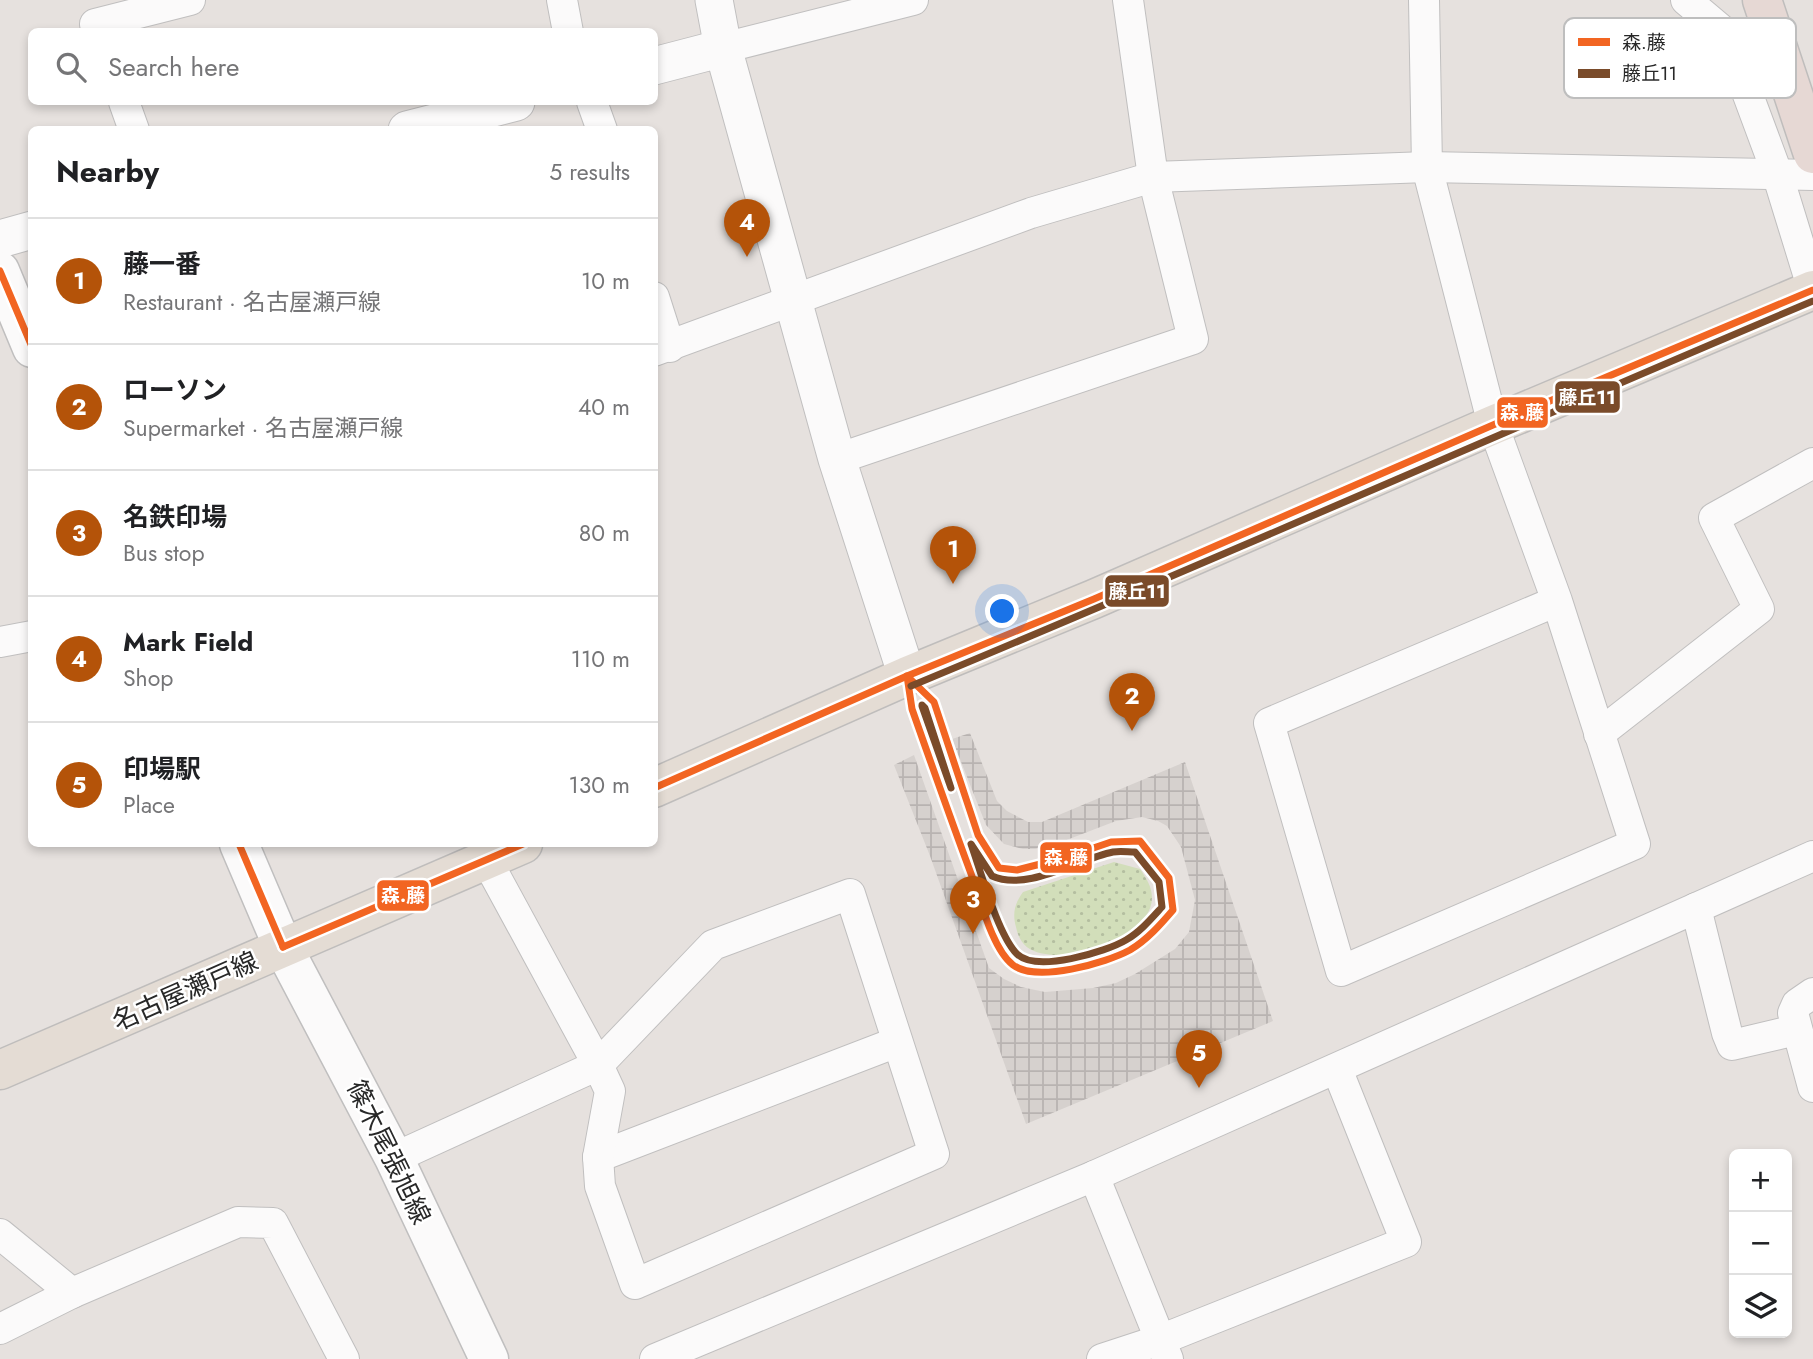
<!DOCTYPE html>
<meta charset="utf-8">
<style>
body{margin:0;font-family:Jost,"Noto Sans JP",sans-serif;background:#f6f6f6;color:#202124}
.controls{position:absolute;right:21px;bottom:21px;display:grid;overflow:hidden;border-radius:10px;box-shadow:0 4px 10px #0003}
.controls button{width:63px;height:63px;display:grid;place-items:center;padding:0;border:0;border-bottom:2px solid #e0e0e0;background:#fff;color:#202124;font:35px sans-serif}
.you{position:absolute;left:1003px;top:612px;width:24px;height:24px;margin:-18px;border:5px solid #fff;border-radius:50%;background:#1a73e8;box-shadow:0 0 0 10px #1a73e833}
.badge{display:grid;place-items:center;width:46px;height:46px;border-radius:50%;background:#b45309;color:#fff;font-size:23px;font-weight:700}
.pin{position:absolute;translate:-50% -58px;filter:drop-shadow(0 2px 4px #0008)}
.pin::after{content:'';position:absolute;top:37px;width:24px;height:21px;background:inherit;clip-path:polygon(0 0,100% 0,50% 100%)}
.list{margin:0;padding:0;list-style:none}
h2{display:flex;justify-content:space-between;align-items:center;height:91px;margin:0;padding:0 28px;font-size:30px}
h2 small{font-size:23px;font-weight:400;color:#757577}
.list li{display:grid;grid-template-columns:46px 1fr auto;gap:21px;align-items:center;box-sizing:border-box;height:126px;padding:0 28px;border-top:2px solid #e0e0e0}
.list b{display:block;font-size:26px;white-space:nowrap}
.list p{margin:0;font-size:23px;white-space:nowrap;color:#757577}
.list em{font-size:23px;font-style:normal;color:#757577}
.icon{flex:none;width:38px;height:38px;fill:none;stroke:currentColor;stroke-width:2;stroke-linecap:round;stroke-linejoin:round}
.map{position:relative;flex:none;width:1813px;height:1359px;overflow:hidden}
.search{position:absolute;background:#fff;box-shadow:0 4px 10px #0003;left:28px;top:28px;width:630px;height:77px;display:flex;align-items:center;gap:18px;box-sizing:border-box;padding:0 24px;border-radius:10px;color:#757577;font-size:26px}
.panel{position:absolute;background:#fff;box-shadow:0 4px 10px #0003;left:28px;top:126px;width:630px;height:721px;border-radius:10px}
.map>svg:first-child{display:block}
.grass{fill:url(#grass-dots)}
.plaza{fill:url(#plaza-grid)}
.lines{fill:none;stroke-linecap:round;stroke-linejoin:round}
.minor-casing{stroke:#c0bfbf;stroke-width:32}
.tertiary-casing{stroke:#c0bfbf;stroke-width:39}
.secondary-casing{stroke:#c0bfbf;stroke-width:41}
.primary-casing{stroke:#bfbdbc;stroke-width:41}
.motorway-casing{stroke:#bfbdbc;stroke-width:41}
.minor{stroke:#fbfafa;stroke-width:30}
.tertiary{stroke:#fbfafa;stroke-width:37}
.secondary{stroke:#fbfafa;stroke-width:38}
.primary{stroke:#e4dcd4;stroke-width:38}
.motorway{stroke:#e6d8d4;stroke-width:38}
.bus-1-casing{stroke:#fff;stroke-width:12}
.bus-2-casing{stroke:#fff;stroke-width:12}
.bus-1{stroke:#f26522;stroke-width:7}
.bus-2{stroke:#7a4b2a;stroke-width:7}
.labels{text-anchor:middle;stroke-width:5;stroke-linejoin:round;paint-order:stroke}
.street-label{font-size:26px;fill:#282828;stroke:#fff}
.key{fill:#fff;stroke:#bebebe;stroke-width:2}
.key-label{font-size:19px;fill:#282828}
.line-badge{stroke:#fff;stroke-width:2.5}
.badge-label{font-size:19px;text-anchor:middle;font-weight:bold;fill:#fff}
</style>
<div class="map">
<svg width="1813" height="1359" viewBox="0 0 1813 1359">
<defs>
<pattern id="grass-dots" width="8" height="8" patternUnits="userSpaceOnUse" patternTransform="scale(1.75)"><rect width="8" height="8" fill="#d2deba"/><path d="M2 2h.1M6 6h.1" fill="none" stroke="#b4bea0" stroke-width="1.8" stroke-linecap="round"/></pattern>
<pattern id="plaza-grid" width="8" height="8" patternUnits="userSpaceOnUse" patternTransform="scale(1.75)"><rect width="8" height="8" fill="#d6d1ce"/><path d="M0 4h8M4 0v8" fill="none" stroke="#b8b3b1"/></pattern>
</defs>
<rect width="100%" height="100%" fill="#e6e1de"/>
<path class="grass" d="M 1114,862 L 1140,869 C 1146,878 1152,886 1152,898 C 1152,924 1111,950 1088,955 C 1077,957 1044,956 1034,951 C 1023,947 1018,937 1016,927 C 1012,913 1015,903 1023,892 Z"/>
<path class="plaza" d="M 970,733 L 997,801 L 1007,811 L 1028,822 L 1042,822 L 1185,762 L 1273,1021 L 1026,1124 L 930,856 L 894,765 L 914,755 L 989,968 L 1004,979 L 1021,987 L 1045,992 L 1093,988 L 1116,983 L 1135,974 L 1175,949 L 1189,932 L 1195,900 L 1181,847 L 1167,826 L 1158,821 L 1142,817 L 1116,821 L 1051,846 L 1035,849 L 1023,849 L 1004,844 L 986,825 L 952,739 Z"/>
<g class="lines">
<defs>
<g id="minor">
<path d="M 562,0 L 568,32"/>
<path d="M 1424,0 L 1427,167 L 1493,425 L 1557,601 L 1635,844 L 1341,971 L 1269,723 L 1557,601"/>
<path d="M 1686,0 L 1725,33 L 1777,173 L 1813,290"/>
<path d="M 95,24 L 190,0"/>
<path d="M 723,48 L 913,0"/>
<path d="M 124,102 L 134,130"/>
<path d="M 592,102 L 602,130"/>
<path d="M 654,297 L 670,347"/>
<path d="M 654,351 L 1031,213 L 1153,177 L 1427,167 L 1813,175"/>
<path d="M 837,459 L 1193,339 L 1153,177 L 1128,0"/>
<path d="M 0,642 L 32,636"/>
<path d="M 1599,734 L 1759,609 L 1714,518 L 1813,463"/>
<path d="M 1696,908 L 1727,1033 L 1732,1045 L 1796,1030"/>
<path d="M 1813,993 L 1797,1004 L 1793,1013 L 1813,1087"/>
<path d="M 598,1157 L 897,1042"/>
<path d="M 394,1158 L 598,1065 L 713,945 L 850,894 L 934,1154 L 635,1284 L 600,1186 L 598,1157 L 610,1091 L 598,1065 L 486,859"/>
<path d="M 1094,1176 L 1168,1359"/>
<path d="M 0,1234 L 72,1293"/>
<path d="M 0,1329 L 72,1293 L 238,1222 L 273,1223 L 344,1359"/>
<path d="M 655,1359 L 1094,1176 L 1813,856"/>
<path d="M 1102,1359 L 1160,1340 L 1406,1242 L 1337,1069"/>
</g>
<g id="tertiary">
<path d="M 714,0 L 723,48 L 837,459 L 907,676"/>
<path d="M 654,66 L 723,48"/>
<path d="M 407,130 L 516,102"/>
<path d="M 0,239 L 32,230"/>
</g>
<g id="secondary">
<path d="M 0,271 L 32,348"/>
<path d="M 239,844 L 283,947 L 394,1158 L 489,1359"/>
</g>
<g id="primary">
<path d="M 654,788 L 907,676 L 1094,599 L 1493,425 L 1813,290"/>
<path d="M 0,1070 L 523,844"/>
</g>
<path id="motorway" d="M 1762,0 L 1813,154"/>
</defs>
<use href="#minor" class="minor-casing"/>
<use href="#tertiary" class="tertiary-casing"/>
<use href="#secondary" class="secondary-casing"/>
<use href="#primary" class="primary-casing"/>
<use href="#motorway" class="motorway-casing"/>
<use href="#minor" class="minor"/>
<use href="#tertiary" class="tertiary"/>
<use href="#secondary" class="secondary"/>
<use href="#primary" class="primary"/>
<use href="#motorway" class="motorway"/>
<defs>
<g id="bus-1">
<path d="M 0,271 L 32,347"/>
<path d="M 907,676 L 934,702 L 978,835 L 999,868 L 1017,870 L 1064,858 L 1111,842 L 1140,841 L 1169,878 L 1173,910 C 1161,924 1147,940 1130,950 C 1106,963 1037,983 1013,965 C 993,950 981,902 973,879 C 952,823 932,766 912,709 Z"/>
<path d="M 654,788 L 907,676 L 1094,599 L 1493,425 L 1813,290"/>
<path d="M 239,844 L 283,947"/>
<path d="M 283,947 L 523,844"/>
</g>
<g id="bus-2">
<path d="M 911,686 C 1213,561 1512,428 1813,301"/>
<path d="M 922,705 L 925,708 L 951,788 L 922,706 Z"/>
<path d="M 971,844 L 992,876 C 1027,892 1078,859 1113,852 C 1120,851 1128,852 1135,852 L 1159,882 L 1162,907 C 1151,919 1140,932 1126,940 C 1106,952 1036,973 1017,954 C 998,935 981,872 971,844 Z"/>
</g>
</defs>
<use href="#bus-1" class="bus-1-casing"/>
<use href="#bus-2" class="bus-2-casing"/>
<use href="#bus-1" class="bus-1"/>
<use href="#bus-2" class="bus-2"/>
</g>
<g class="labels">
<g class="street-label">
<text transform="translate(185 991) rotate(-24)" y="9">名古屋瀬戸線</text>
<text transform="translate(389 1152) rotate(64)" y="9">篠木尾張旭線</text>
</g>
</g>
<rect x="1564" y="18" width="232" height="80" rx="10" class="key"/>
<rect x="1578" y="38" width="32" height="8" fill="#f26522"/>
<rect x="1578" y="69" width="32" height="9" fill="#7a4b2a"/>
<g class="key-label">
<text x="1622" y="49">森.藤</text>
<text x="1622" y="80">藤丘11</text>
</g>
<g class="line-badge">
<rect x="1554" y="380" width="67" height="34" rx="7" fill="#7a4b2a"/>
<rect x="1496" y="396" width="53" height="33" rx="7" fill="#f26522"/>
<rect x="1104" y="574" width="66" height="34" rx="7" fill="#7a4b2a"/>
<rect x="1039" y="841" width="54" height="33" rx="7" fill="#f26522"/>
<rect x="376" y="879" width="54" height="33" rx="7" fill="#f26522"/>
</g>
<g class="badge-label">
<text x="1587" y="404">藤丘11</text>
<text x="1522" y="419">森.藤</text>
<text x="1137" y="598">藤丘11</text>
<text x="1066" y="864">森.藤</text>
<text x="403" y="902">森.藤</text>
</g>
</svg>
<div class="controls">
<button>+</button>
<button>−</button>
<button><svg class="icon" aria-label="layers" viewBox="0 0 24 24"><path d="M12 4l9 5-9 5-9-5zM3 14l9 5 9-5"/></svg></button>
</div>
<div class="you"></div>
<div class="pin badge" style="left:953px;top:584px">1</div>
<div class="pin badge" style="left:1132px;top:731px">2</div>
<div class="pin badge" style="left:973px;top:934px">3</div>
<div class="pin badge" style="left:747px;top:257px">4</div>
<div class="pin badge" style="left:1199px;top:1088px">5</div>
<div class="search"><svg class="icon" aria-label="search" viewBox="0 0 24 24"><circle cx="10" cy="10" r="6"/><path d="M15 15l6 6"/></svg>Search here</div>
<section class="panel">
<h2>Nearby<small>5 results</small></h2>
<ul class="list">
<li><span class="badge">1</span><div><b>藤一番</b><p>Restaurant · 名古屋瀬戸線</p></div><em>10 m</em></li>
<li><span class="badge">2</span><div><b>ローソン</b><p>Supermarket · 名古屋瀬戸線</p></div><em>40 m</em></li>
<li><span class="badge">3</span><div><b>名鉄印場</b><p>Bus stop</p></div><em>80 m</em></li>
<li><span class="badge">4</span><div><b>Mark Field</b><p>Shop</p></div><em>110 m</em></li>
<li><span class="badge">5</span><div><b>印場駅</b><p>Place</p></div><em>130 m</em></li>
</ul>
</section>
</div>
